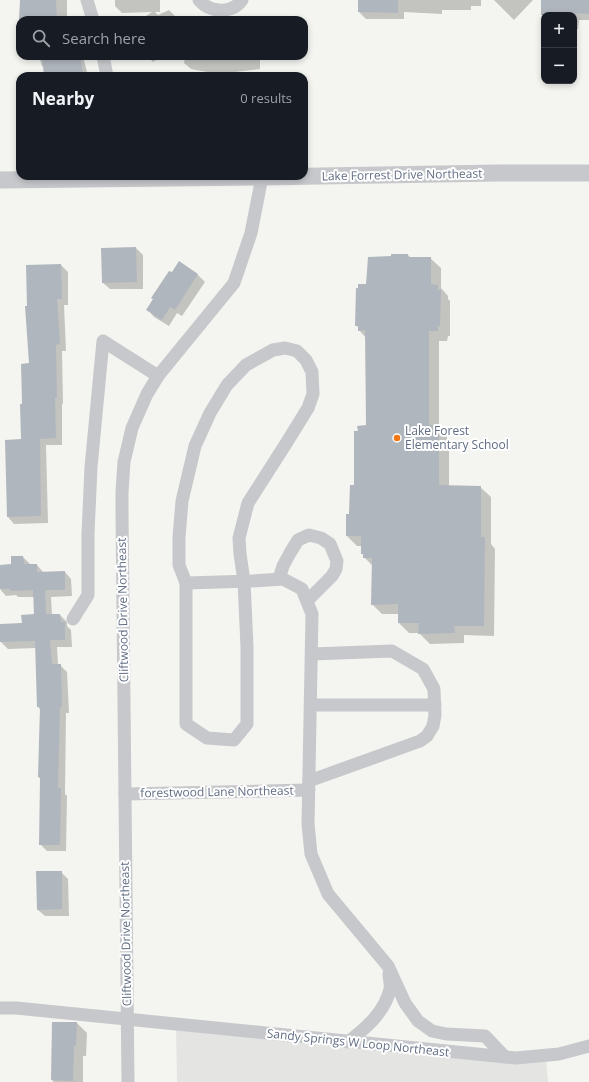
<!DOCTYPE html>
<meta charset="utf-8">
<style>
body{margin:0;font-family:"Open Sans",sans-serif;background:#20242c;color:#f1f3f6}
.controls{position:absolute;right:12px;top:12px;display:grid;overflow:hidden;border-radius:8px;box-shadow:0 2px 6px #0003}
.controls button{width:36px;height:36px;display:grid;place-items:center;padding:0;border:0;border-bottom:1px solid #363941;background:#171b24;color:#f1f3f6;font:20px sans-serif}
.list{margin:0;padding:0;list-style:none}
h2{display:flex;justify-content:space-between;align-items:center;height:52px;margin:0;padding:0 16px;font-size:17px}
h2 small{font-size:13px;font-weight:400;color:#9ea1a6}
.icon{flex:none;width:22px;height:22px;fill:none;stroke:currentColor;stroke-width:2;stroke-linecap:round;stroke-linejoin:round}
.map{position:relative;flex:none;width:589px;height:1082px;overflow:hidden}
.search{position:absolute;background:#171b24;box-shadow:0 2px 6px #0003;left:16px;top:16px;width:292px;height:44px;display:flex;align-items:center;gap:10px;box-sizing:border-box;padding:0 14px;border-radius:12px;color:#9ea1a6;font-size:15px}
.panel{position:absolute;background:#171b24;box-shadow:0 2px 6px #0003;left:16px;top:72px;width:292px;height:108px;border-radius:12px}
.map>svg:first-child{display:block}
.built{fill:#e4e5e3}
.shadow{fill:#0003}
.building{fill:#b0b6bd}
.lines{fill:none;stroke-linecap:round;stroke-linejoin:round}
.minor{stroke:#c6c8cc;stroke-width:13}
.tertiary{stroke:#c6c8cc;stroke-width:17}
.poi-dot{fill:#f27613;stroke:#fff;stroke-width:1.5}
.labels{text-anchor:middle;stroke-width:4;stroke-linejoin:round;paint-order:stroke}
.street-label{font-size:12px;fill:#616d84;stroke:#fff}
.poi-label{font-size:12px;fill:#616d84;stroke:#fff;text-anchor:start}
</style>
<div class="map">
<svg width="589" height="1082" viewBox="0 0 589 1082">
<rect width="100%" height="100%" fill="#f4f5f0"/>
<path class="built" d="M 176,1026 L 546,1058 L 548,1082 L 177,1082 Z"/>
<g class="shadow">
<path d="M 21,0 L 67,0 L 67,20 L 20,20 Z"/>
<path d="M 115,0 L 160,0 L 160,12 L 155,12 L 158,15 L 169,10 L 176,17 L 177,20 L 140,20 L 152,12 L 122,13 L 115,6 Z"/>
<path d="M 359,0 L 481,0 L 481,6 L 471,6 L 471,10 L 442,10 L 442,14 L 404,12 L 404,19 L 366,19 L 359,12 Z"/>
<path d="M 494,0 L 533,0 L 514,20 Z"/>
<path d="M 542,0 L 589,0 L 589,20 L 579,20 L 578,29 L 574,29 L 574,15 L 544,15 L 544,19 L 542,18 Z"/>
<path d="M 39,56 L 83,56 L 88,76 L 45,76 L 44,68 L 42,66 Z"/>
<path d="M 147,56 L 163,56 L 153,62 Z"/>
<path d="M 185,56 L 260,56 L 260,69 L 218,74 L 191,69 L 184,63 Z"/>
<path d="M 169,74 L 171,76 L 129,76 L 129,75 Z"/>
<path d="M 136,248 L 143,255 L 143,289 L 110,289 L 103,283 Z"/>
<path d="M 408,255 L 411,258 L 430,258 L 441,268 L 441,288 L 448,296 L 448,299 L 450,301 L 450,336 L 448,336 L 447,341 L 439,341 L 439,429 L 447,437 L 447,440 L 449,442 L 449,486 L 480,487 L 491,497 L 491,544 L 495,549 L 494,636 L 464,635 L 464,643 L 430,644 L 419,633 L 409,633 L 399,623 L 399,614 L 382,614 L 372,604 L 373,566 L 364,557 L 364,555 L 362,553 L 362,546 L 357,546 L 347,536 L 355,486 L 359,432 L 367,426 L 366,338 L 359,330 L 359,328 L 356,325 L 367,285 Z"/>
<path d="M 179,263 L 198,275 L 205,282 L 182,316 L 177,313 L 169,326 L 154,317 L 148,310 Z"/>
<path d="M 61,265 L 68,272 L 68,305 L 64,305 L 66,351 L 62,351 L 63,404 L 62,404 L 62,445 L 46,445 L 48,523 L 14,524 L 8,517 L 22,440 L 23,405 L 30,364 L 28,307 Z"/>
<path d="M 23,557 L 30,564 L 30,565 L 37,565 L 43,572 L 65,572 L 71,579 L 72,596 L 51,597 L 52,615 L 60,615 L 67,622 L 67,626 L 71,630 L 72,647 L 57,647 L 58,665 L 60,665 L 67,672 L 69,713 L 66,713 L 65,794 L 67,796 L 66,851 L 47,851 L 40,844 L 41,710 L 38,707 L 36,648 L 8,649 L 1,642 L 35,615 L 34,597 L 18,597 L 16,595 L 6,596 L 0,589 L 0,566 L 12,565 Z"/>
<path d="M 61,872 L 68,879 L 69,916 L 45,916 L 38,910 Z"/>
<path d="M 77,1023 L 87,1033 L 86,1056 L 83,1056 L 83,1082 L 54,1082 L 52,1080 Z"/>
</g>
<g class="building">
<path d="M 20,0 L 56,0 L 57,19 L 19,20 Z"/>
<path d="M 358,0 L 398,0 L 398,13 L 358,12 Z"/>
<path d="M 541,0 L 589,0 L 589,14 L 572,13 L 572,15 L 541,15 Z"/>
<path d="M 42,56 L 80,56 L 83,76 L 44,76 Z"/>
<path d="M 136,247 L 137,282 L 102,283 L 101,248 Z"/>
<path d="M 391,254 L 408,254 L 408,257 L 431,257 L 431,284 L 438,285 L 438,290 L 441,290 L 440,326 L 438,326 L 438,331 L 429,331 L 429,425 L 437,426 L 437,431 L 439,431 L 439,485 L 481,486 L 481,537 L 485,537 L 484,626 L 454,626 L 455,633 L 418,634 L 419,623 L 398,623 L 398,604 L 371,605 L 372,558 L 363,558 L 363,554 L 361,554 L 361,536 L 346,536 L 346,514 L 349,514 L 350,485 L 354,485 L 354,431 L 358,431 L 357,426 L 366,425 L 365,330 L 358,331 L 358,326 L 355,326 L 356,288 L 358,288 L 358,284 L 366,284 L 368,257 L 391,256 Z"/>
<path d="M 179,261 L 198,274 L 175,310 L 170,307 L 162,320 L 146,310 L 153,299 L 151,298 L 169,271 L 172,272 Z"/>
<path d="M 61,264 L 62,299 L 57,299 L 60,344 L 56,345 L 57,398 L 55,398 L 56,438 L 40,439 L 41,516 L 7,517 L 5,440 L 21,439 L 20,404 L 22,404 L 21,364 L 29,363 L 25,306 L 27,306 L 26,265 Z"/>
<path d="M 11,556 L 23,556 L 24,564 L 37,564 L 37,572 L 65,571 L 65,590 L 45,590 L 46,614 L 60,614 L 61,622 L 65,622 L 65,640 L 50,640 L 52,664 L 61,664 L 62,707 L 60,707 L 58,788 L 61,788 L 60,845 L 39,845 L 40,778 L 38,777 L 40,707 L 37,707 L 35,641 L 0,642 L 0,624 L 22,623 L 21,615 L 34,614 L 33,590 L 10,591 L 10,589 L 0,589 L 0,565 L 11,564 Z"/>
<path d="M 36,871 L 62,871 L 62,909 L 37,910 Z"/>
<path d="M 52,1022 L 77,1022 L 76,1046 L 74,1046 L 73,1081 L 51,1080 Z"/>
</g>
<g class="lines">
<g class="minor">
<path d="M 87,0 L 93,20"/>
<path d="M 199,0 C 210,13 232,14 242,0"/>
<path d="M 103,56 L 107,76"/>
<path d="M 285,348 L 297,351 L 306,360 L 312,372 L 313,394 L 308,408 L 287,442 L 248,503 L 239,538 L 240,554 L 244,581 L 247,647 L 247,724 L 234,740 L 207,738 L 186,724 L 186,583 L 179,565 L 179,537 L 182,501 L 195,446 L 210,413 L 227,385 L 246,365 L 273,350 Z"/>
<path d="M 279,579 L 283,566 L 290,553 L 298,540 L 309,535 L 321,538 L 330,544 L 337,561 L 336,569 L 332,576 L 307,601"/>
<path d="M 186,583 L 252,581 L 283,579 L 302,589 L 312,614 L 308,824 L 311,854 L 328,894 L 388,966 L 405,1003 L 418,1021 L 432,1031 L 446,1034 L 485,1036 L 505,1057"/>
<path d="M 73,619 L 88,595 L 88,534 L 91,467 L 103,341 L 158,376"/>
<path d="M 311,705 L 435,705"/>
<path d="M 309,781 L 420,741 L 427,736 L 433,726 L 435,715 L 434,689 L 423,669 L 392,651 L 312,654"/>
<path d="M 125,794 L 309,790"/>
<path d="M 0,1008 L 16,1008 L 516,1058 L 559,1054 L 589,1046"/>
<path d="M 348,1042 C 366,1028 385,1012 390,989 C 391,984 389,978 389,974"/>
<path d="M 128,1082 L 122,512 L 122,492 L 124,462 L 132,428 L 147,394 L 158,376 L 234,283 L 251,233 L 262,177"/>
</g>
<path class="tertiary" d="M 0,180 L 262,177 L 499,173 L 589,173"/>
</g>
<circle class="poi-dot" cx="397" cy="438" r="4"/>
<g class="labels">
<g class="street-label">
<text transform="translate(402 175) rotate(-1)" y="4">Lake Forrest Drive Northeast</text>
<text transform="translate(123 610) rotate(-91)" y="4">Cliftwood Drive Northeast</text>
<text transform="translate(217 792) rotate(-1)" y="4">forestwood Lane Northeast</text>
<text transform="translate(126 934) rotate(-91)" y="4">Cliftwood Drive Northeast</text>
<text transform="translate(358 1043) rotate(6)" y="4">Sandy Springs W Loop Northeast</text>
</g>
<g class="poi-label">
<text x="405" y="435">Lake Forest<tspan x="405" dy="14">Elementary School</tspan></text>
</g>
</g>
</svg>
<div class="controls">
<button>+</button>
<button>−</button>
</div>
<div class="search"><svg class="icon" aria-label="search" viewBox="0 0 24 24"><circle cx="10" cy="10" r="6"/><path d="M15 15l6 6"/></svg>Search here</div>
<section class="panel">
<h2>Nearby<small>0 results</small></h2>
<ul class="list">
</ul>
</section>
</div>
